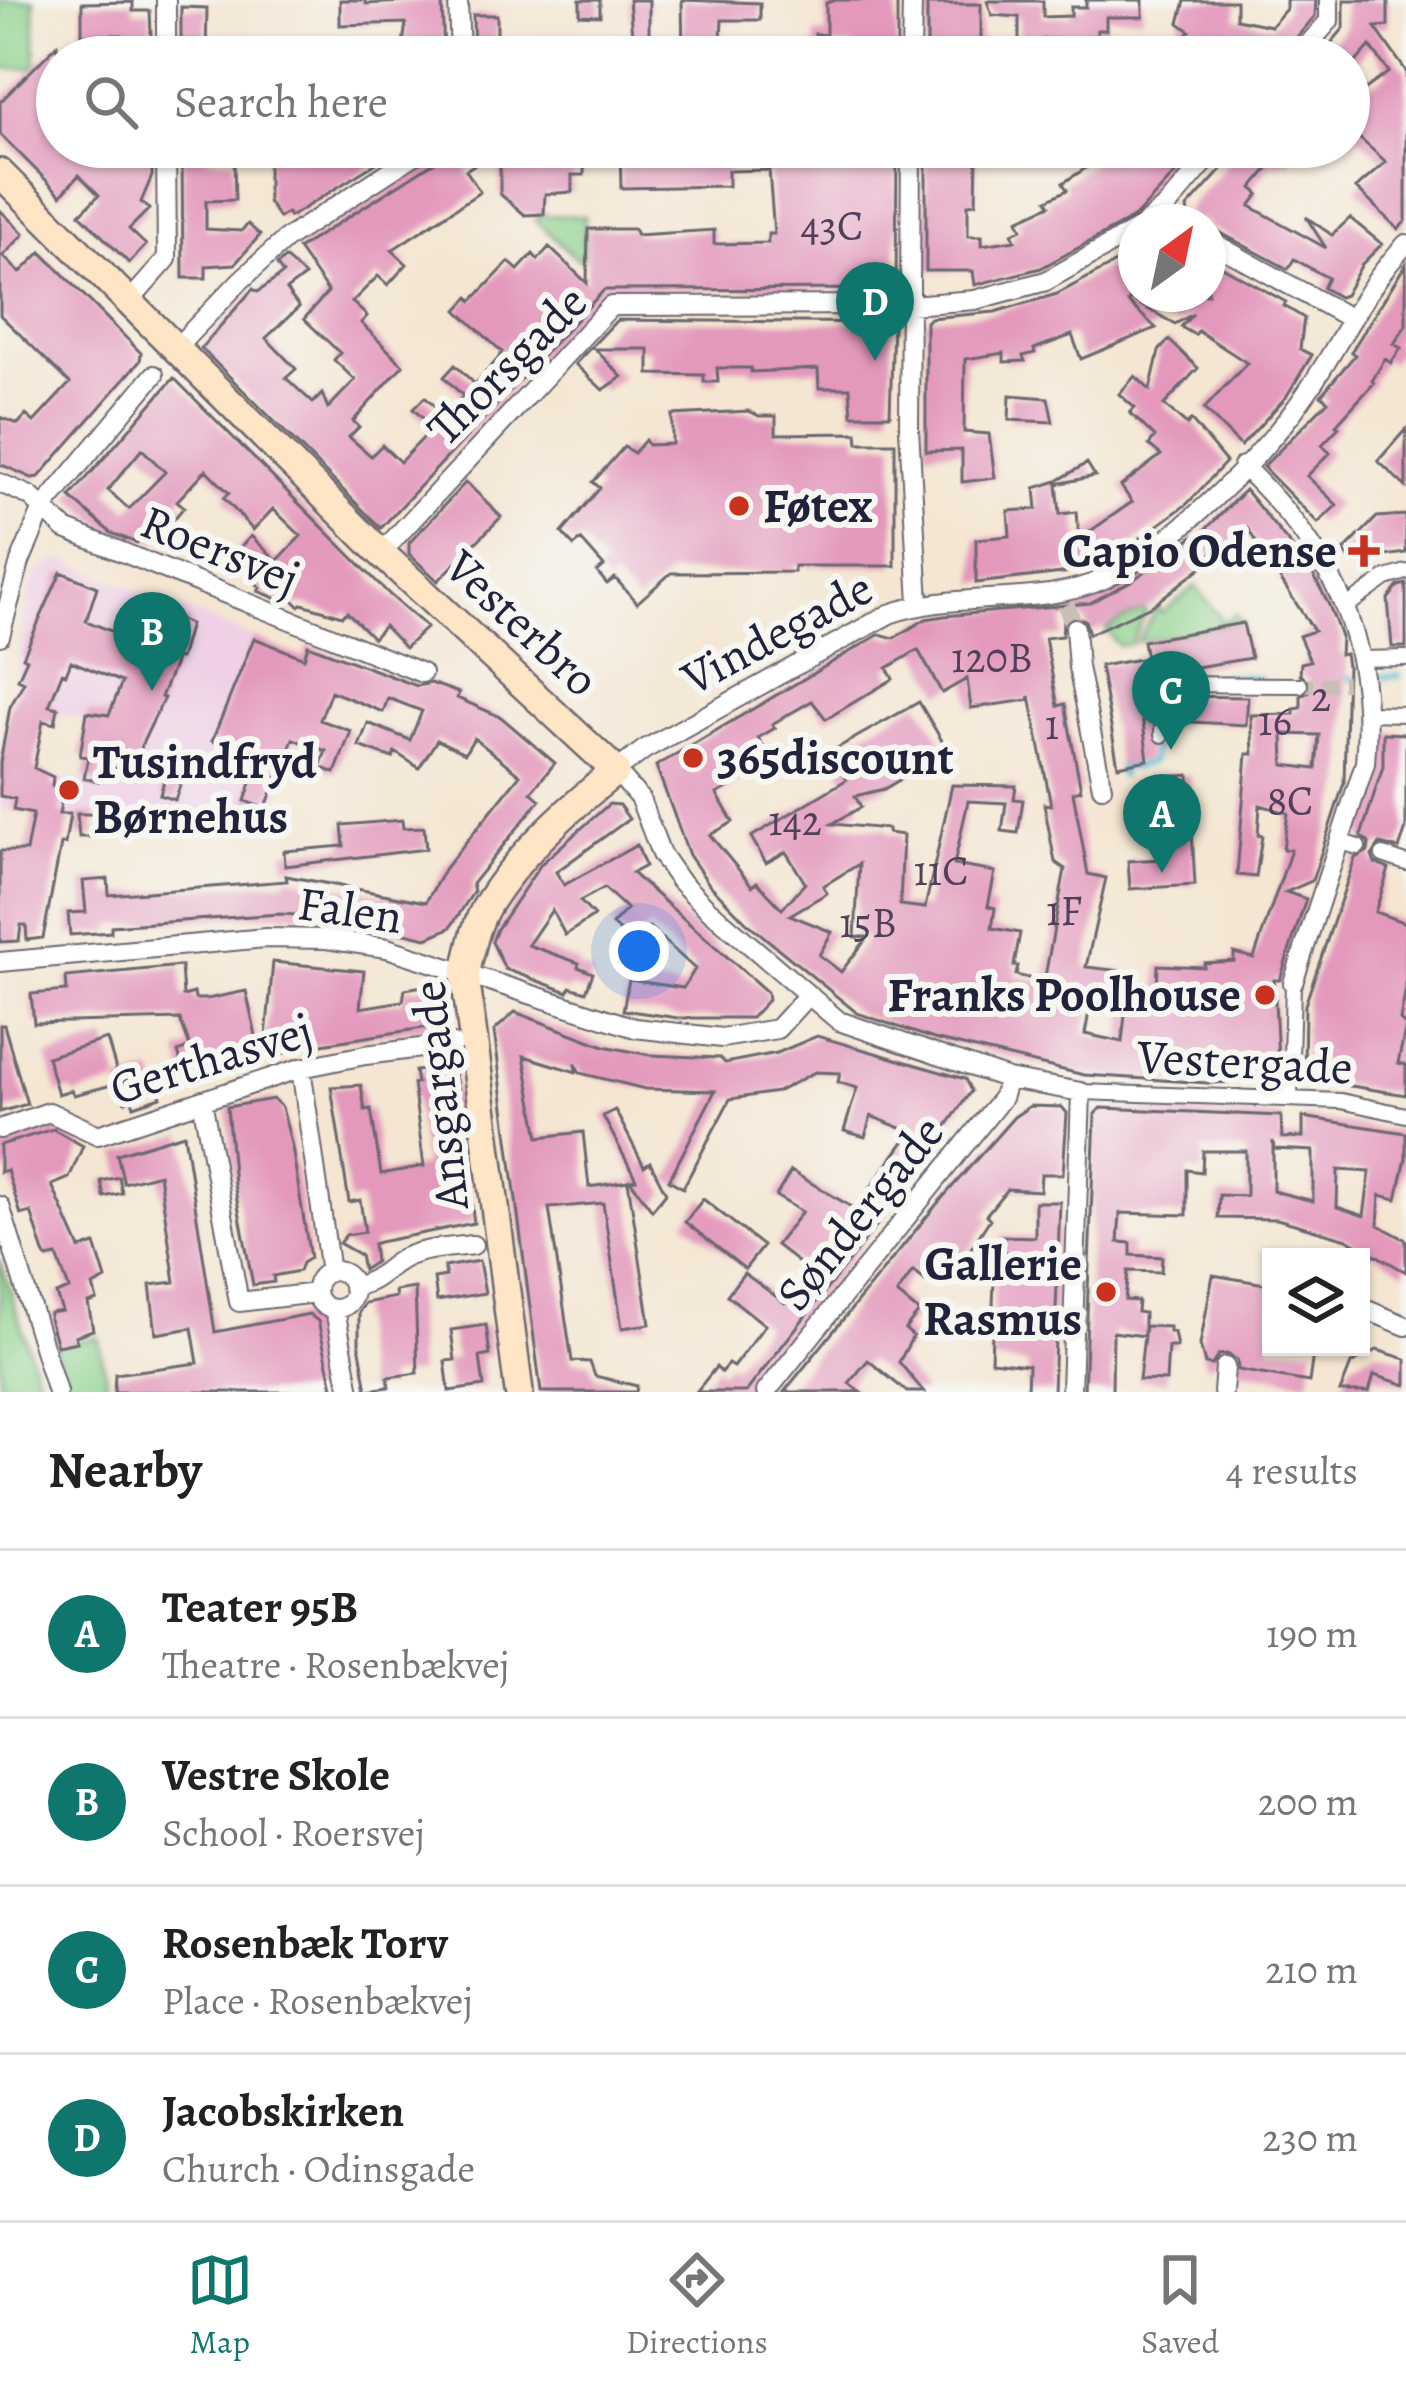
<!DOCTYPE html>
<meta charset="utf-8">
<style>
:root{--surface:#fff;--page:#f6f6f6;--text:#222;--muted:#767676;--line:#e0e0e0;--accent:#0f766e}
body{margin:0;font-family:Alegreya,serif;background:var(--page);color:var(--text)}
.controls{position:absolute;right:36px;bottom:36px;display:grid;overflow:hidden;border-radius:0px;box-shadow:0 3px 9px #0004}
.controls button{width:108px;height:108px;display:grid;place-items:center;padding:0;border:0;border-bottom:3px solid var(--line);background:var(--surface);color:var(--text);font:60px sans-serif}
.compass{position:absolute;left:1118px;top:204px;width:108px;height:108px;border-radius:50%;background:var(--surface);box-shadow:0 3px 9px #0004;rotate:33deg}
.you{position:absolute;left:639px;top:951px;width:42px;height:42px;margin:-30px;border:9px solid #fff;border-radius:50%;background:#1a73e8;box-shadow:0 0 0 18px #1a73e833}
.badge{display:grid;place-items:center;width:78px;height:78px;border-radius:50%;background:var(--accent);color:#fff;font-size:39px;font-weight:700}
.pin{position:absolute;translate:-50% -99px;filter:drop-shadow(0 3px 6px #0008)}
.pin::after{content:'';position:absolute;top:63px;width:42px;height:36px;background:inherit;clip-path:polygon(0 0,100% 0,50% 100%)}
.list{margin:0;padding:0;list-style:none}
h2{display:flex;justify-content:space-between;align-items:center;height:156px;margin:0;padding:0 48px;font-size:51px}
h2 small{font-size:39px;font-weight:400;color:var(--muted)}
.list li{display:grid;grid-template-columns:78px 1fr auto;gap:36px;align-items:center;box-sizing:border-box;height:168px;padding:0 48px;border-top:3px solid var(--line)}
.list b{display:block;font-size:45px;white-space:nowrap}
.list p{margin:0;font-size:39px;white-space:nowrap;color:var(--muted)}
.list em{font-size:39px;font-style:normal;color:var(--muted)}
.icon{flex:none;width:66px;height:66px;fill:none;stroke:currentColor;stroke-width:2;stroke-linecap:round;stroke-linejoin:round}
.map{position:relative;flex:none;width:1406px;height:1392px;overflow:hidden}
.search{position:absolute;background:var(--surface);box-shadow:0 3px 9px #0004;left:36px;right:36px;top:36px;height:132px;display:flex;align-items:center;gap:30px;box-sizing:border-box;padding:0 42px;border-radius:66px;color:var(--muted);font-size:45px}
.sheet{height:828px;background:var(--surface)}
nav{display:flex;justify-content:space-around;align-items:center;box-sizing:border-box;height:168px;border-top:3px solid var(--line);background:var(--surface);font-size:33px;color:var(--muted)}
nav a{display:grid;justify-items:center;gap:6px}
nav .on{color:var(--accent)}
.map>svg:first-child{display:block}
</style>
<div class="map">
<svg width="1406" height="1392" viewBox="0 0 1406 1392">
<rect width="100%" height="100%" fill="#f6f6f2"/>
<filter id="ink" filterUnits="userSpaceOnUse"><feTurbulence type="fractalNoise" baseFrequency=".00833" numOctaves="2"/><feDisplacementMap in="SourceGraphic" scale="24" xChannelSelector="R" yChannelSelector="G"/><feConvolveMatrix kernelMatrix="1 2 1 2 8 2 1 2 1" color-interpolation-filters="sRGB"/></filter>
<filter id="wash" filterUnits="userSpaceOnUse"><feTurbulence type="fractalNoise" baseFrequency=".004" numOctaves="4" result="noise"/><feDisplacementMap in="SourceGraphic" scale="48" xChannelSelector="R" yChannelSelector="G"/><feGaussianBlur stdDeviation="2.7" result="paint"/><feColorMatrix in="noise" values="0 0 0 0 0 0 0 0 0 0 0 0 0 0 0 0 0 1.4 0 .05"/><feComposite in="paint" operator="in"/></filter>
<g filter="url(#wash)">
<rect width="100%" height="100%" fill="#f4e6d2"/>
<path fill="#efd0e6" d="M54,561H66L304,658V729L271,817L33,814L0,808V768L84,782L94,721L10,706L28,597L38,573Z"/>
<path fill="#8cd28c" stroke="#577a64" stroke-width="3" d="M0,0H34L36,68L0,69Z
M540,215L585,216L583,259H577L535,220Z
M1195,586L1224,622L1235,614L1243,623L1137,642L1157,608L1162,613Z
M1144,609L1146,612L1131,644L1118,646L1106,629Z
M0,1259L42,1392H0Z
M98,1337L109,1392H71L54,1346Z"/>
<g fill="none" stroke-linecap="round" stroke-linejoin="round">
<path stroke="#5ac0d7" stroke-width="6" d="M1383,677L1399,676
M1347,678H1354
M1133,768L1152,762L1153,677L1247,676L1261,680
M1121,776L1120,768L1132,766"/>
</g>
<g id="blocks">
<path fill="#e398bc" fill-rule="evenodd" d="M340,0H365L366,4L442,0L444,57H401L406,23L340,25Z
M580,0H600V16L580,15Z
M629,0H649V35H632Z
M682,0L760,3V20H722L720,57H683Z
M836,0H897V57H857V46H829L828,54L814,53L815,34L826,35V3Z
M1086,0H1143V17H1106V30H1097V57H1077V39H1044L1019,50V17L992,15L987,1H1043V17L1071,16V7H1086Z
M1286,0H1316L1315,16L1280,57H1168L1190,31L1179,23L1185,1H1236V19L1271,26L1286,9Z
M1344,0H1388V26L1375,27L1406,71V221L1398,229L1356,188L1386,162L1357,136L1349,144V101L1389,72L1370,46L1349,70V57H1319L1344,28Z
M133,2V11H150L152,57H128L127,49H122V35H82V3Z
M927,4H981V41L974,57H927Z
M181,7L207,8L206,57H181Z
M473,15H497V57H474Z
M57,45V66L44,80L52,88L44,98L57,109V147H93L102,157H129V147H152V176L141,202L149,209L129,229L146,245L129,263L80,214L99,195L79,175L61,195L0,134V102Z
M182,147H206V159H234L235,200L206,201V229L241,231L248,224L260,235L235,264L206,266V278H183Z
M268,147H305L311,157L327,147L336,161L358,147H402L290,217L287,213L279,218L268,202Z
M458,147H585L584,175H572V192L545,194L544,214L525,215L500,194V148L466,170L480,192L392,250L407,264L388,285L378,276L352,302L367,316L361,323L403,365L353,421L359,427L349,437L371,456L382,445L400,462L433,428L413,409L425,397L444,416L463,396L444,377L455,365L475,384L497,360L502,352L457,310L469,297L472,301L509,262L518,270L533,254L538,260L549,247L587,283L588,229H634L637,235L714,230V244L768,243V234H774L769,170L728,171V186L621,188L620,147H897L896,289L604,290L381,528L201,348L253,289L258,292L283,274L277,265L285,258L305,276L286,290L299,307L266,338L296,369L286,378L313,403L322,394L328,408L355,380L334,360L340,353L304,319L328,292L298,249Z
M926,147H974L977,153L976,203L968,204V236H982V245L1015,240L1012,233L1022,229L1018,220L1050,205L1047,200L1067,190L1063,183L1092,164L1089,162L1106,147H1200L1135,217L1041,268L975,285L973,271H926Z
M1242,147H1302L1287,164L1283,161L1278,166L1274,162L1252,188L1259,194L1250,206L1326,248L1306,217L1332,235L1350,218L1382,244L1362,264L1345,295L1339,297L1323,288L1328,278L1294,259L1288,269L1208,226V222L1188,215L1187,208Z
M0,210L24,234L3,256L20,273L41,252L141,353L140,361L58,455L39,477L32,478L0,464V417L18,424L26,415L34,422L70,383L0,315Z
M1136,252V294H1208V259L1286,302L1284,306L1304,318L1300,349L1312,355L1286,397L1241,446L1204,409L1247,363L1198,331L1195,335L1181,327L1193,314L1175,324L1130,299L1128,302L1156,328L1081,359L1072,335L1034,349L1035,353L1023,356L1025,361L1004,362V353L965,359L964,432L989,434L995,478L962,482V450L926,451V322L930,318L995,312L1057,294Z
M1406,264V325L1394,344L1401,348L1391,363L1385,359L1372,381L1374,383L1336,425L1339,427L1322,445L1330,453L1307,476L1337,505L1318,523L1263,467L1328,401L1321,395L1355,355L1351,352Z
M617,320L893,323L890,415H852L850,388H819L818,369L751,372V368H717L718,382H704V375L649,374V349H595L622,377L603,390L575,364Z
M1169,340L1198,368L1164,405L1187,425L1191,420L1226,462L1187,504L1119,554L1088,570L976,583V539L1010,536L1008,511L1037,509L1035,488L1057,481L1087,463L1095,476L1057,484L1060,514L1077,512L1079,539L1132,502L1121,486L1161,455L1149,445L1155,437L1130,413L1135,408L1119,394L1135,376L1150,390L1159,351Z
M174,378L391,596L427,627L405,648L384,626L373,638L347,612L342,616L302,604L299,606L290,597L285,602L258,591L261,588L230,558L251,536L277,561L301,536L273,509L253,530L224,498L229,493L206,470L177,501L184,507L155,542L146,533L137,543L111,533L70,497ZM142,449L165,472L129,509L108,490Z
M1010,395L1048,398L1053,422L1009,420Z
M749,411L759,416H776V434L857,433L858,443H895V566H794V572L671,573L637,603L615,578L607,584L597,572L604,566L581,540L574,546L562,533L600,488L593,482L624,447L634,453L645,440L648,445L672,444V415Z
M1406,429V487L1378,461Z
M466,482L501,517L438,581L409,554V543Z
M1245,490L1311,570L1329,605L1341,637L1340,655L1345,654L1347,666L1344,783L1312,881L1286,892L1306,899L1280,980H1274L1279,1081L1208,1083L1084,1075L934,1039L857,1013L746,922L709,884L689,855L656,766L880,634L894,638L926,619L944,616L1090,603L1133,580L1195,535L1197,538ZM1247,528L1314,631L1299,636L1310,661L1301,663L1300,674L1311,684L1309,692L1301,696V708L1294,709V714L1251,715L1253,754H1247L1237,875L1256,877L1262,836L1258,835L1260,805L1288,813L1283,849L1291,850L1254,958L1234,953V961L1204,963V967L1158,965L1157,990L1121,984L1122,971L1086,967L1106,878L1088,874L1073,792L1081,790L1065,704L1058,706L1045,638L1062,636L1063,621L1073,615L1085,620L1089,634L1153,605L1203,566L1200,562L1225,544L1230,548ZM918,650L942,693L967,679L971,708L1029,700L1030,696L1051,805L1044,804L1055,862L1065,869L1044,982L1016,975L1018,966H1014L1020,933L992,928L995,908L988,906L995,872L954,865L968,801L1006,803L1002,831L1018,833L1023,800L1014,799L1016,786L952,785L925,908L900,905L903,835L888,833V829L832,824L861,807L855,796L884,789L948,751L919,702L830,752L846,780L751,837L766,863L786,852L805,883L782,909L757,882L752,886L710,835L733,822L717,794L772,762L758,738L775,728L772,724L812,701L826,719L893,679L887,668ZM1283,734L1319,735L1316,769L1284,765ZM859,864L855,937H868L841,972L819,955L832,932L790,915L827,893L823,886ZM1091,1001L1126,1006L1122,1042L1085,1034Z
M1406,515V553L1351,561L1344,551L1377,517Z
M61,572L97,587L86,621L138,642L154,609L190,624L180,659L177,658L161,697L164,698L141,746L138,777L102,763L98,781L84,778L88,757L80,756L87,712L109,715L122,682L71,661L66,674L62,673L49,706L58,708L55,724L43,721L34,768L53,777L52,786L64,788L59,814H70L65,844H61L43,938L27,940L26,925H21L19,941L0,942V851H26L33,814L13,810L15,799L0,796V763L10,707L24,682L18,679L27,659L23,657Z
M1406,584V647H1392L1388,599L1398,586Z
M1243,623L1251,658L1129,678L1130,685L1138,686L1148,760L1118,766L1100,666L1146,658L1143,641Z
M254,638L304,658L308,645L417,686L431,683L459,693L457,698L501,717L555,763L531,792L540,800L472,884L474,891L450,928L427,938L335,917L279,914L111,926V932L70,935L68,913L86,912L83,881L108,879L109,895L287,881L286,876L426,902L445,868L520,775L474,738L465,753L437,740L419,768L395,752L393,758L359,746L368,723L410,740L422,711L388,698L383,712L331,691L320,720L351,731L335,773L320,767L326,751L293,739L265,809L245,801L259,759L212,741Z
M1174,696L1248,697L1246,725L1174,721Z
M1383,733L1406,734V828L1399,849L1380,844L1372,856L1375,863L1389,869L1375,912L1406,923V988L1400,1020L1406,1026L1398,1063L1406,1065V1095L1308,1079L1304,1073L1305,1005L1355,858L1368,851L1369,843L1361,836L1383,766Z
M1189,775L1195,885L1130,889L1128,861L1162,859L1158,795L1162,777Z
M165,777L181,783L175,800L160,795Z
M609,804L619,805L629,819L556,872L564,885L637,845L645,866L632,873L767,992L768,1000L751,1018H678L623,1010L629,980L683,988L695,969L649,927L634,944L612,925L627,909L604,888L580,901L594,916L565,935L552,910L528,945L579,963L578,967L593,973L586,992L570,987L568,992L505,969L492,942L497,929L541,864Z
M77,814H95L94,837H79Z
M402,820L403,828L424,827L426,849L285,866L284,851L344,846L342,825Z
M273,962L364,971L360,1008L403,1001L405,989L429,985L439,1013L434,1014L436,1026L322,1044L264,1058Z
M181,966L183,996L194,993L195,999H207L246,991L261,1058L187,1081L178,1052L190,1047L180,1019L34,1023L31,994L67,991L66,977Z
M515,1012L604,1046L649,1055L720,1058L725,1063L777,1053L817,1036L965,1079L971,1091L887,1212L746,1392H696L716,1367L721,1372L728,1364L733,1367L765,1325L727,1295L744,1273L785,1303L809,1271L776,1245L802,1212L776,1196L791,1171L855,1209L911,1132L871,1116L865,1137L844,1131L857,1088L838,1082L840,1073L815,1072L777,1092L730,1099L683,1188L669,1180L715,1091L645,1089L580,1073L575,1063L576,1072L524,1056L539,1137L583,1132L589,1187L628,1181L650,1324L622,1328L603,1203L549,1208L572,1361L590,1362L595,1376L637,1386L636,1392H541L494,1031Z
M0,1025H4L27,1104L0,1112Z
M107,1039L120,1083L153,1072L161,1097L134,1106L132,1100L125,1102L119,1083L74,1095L71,1090L58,1094L47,1057Z
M454,1067L474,1223L379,1242L373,1244L375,1262L363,1270L360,1255L339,1243L346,1235L365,1232L360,1200L349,1202L331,1087L361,1085L365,1110L371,1109L381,1174L424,1166L413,1084L417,1083L415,1071Z
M273,1099L282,1107L292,1147L310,1258L302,1263L299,1271L273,1276L274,1282L253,1285L234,1184L227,1107Z
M1030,1106L1062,1107L1067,1113L1063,1174H1041L1040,1191L1007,1189L986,1215L990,1219L955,1273L941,1262L927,1282L913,1271L897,1294L919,1312L905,1329L913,1336L899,1362L924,1392H907L868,1360L849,1383L860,1392H784L937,1204L1014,1117Z
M1101,1108L1281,1116L1282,1138L1303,1137V1117L1406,1133V1158L1397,1199L1380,1195L1378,1225L1406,1240V1272L1347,1239L1277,1219L1218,1218L1219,1195L1246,1196V1151H1203L1202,1172L1187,1170V1215L1120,1213L1118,1242L1131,1243V1255L1162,1257L1161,1272L1128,1271L1125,1300L1138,1301L1137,1312L1144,1313V1335L1145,1326L1169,1327V1332H1174L1177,1347H1168L1166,1381L1139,1380L1144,1336L1113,1332L1112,1392H1084L1095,1114ZM1273,1141L1274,1149L1313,1151V1201L1273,1191ZM1338,1170L1370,1172L1364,1216L1337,1207Z
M615,1110L644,1166L650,1162L666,1193L652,1210L630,1180L636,1179L603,1116Z
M53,1129L83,1146L69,1178L52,1185L80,1249L95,1244L106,1279L93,1286L97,1300L88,1303L93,1330L75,1336L77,1342L57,1346L49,1318L50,1313L62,1311L56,1294L69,1289L57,1256L47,1258L44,1253L31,1212L21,1215L7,1170L0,1172V1145Z
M184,1134L215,1332L309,1314L318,1321L333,1387L310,1392H114L115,1374L198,1363L192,1328L156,1334L150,1285L175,1282L159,1174L124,1183L117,1154Z
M119,1177L122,1193L104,1197L101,1181Z
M703,1199L763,1246L745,1269L685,1222Z
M1035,1202H1060L1053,1392H1027L1028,1365L991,1361L994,1279L1001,1280L1006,1252H1001L1002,1236L1035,1237Z
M479,1261L485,1293L437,1301L434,1278L446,1276L444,1267Z
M1213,1275L1271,1285V1347H1314L1309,1382L1238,1370L1237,1360L1227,1354L1218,1355L1212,1365L1205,1364L1200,1345Z
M415,1288L418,1373L388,1377L389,1387L367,1390L359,1344V1312L365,1303L396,1297L395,1291Z
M486,1325L490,1355L480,1357L484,1386L449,1391L445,1361L455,1360L451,1330Z
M1377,1350L1406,1359V1385L1374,1375L1369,1392H1340L1351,1364Z"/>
</g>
</g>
<g filter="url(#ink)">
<use href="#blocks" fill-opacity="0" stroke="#6c6770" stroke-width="3"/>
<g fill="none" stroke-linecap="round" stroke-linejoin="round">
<path stroke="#cabfb4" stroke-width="14" stroke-dasharray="14 7" stroke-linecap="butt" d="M1300,685L1347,683"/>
<path stroke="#cabfb4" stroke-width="18" stroke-dasharray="18 9" stroke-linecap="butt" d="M1066,605L1075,628"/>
<defs>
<path id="pedestrian" d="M1347,606L1386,578L1406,572
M1360,659L1406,658
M1365,713L1406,714
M1162,735L1163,689L1172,684L1300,685
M1341,842L1358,847
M1383,855L1406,863
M1081,1092L1341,1101L1406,1115
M1290,1098L1293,983"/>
<path id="minor" d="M166,0V57
M458,0L460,57
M911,57L912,0
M1297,57L1329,21V0
M911,147L909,428L919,603
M1147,222L1168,205L1218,147
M1208,240L1351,319
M129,302L167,259L166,147
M175,349L240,281L286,239L427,147
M1243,466C1332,552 1376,638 1365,763L1293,983
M0,483L30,496L65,529L422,673
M381,553L611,306L910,305L975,300L1046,281L1136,230
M1075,628L1078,667L1102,787
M0,636L20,562L43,508L154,375
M0,962L266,938L326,939L387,948L635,1028L722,1038L777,1029L807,996
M301,1068L330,1272
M202,1100L239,1302L316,1293
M0,1129L49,1112L98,1135L301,1068L365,1055L453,1044
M0,1206L57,1392
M316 1290a19 19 0 1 1 38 0a19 19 0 1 1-38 0Z
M353,1287C382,1280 382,1270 404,1258C425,1248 450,1248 473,1245
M335,1309L350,1392
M1367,1310L1406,1326
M766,1392L990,1113L1002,1098L1008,1079
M1071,1392L1081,1092L1008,1079L839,1021L708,909L679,880L661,854L640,799L616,771L645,749L889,614C957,590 1040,608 1104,579C1171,548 1263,456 1305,395C1340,345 1363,289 1406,244
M1223,1392L1225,1367"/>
<path id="secondary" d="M0,173L381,553L616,771C570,807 520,853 489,902C475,924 471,950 465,975L519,1392"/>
</defs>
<use href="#pedestrian" stroke="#6c6770" stroke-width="18"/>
<use href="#minor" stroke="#6c6770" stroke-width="22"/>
<use href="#secondary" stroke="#6c6770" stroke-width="32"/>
<use href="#pedestrian" stroke="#fff" stroke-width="14"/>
<use href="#minor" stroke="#fff" stroke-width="18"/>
<use href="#secondary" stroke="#fde5c5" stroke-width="27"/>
</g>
</g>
<g fill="#c8321e" stroke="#f6f6f2" stroke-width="4.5">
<circle cx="739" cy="506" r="12"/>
<path d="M1358 533h12v12h12v12h-12v12h-12v-12h-12v-12h12z"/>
<circle cx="693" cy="758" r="12"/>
<circle cx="69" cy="790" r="12"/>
<circle cx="1265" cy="995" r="12"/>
<circle cx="1106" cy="1292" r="12"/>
</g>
<g text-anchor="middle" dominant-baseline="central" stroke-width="12" stroke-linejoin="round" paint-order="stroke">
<g font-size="42" fill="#52405b">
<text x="832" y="225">43C</text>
<text x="992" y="657">120B</text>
<text x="1321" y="696">2</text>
<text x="1275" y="720">16</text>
<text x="1052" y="724">1</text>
<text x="1290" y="800">8C</text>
<text x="795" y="820">142</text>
<text x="941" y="870">11C</text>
<text x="1064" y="910">1F</text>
<text x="868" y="922">15B</text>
</g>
<g font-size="48" fill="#22223b" stroke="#f6f6f2">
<text transform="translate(507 365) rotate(-45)">Thorsgade</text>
<text transform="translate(220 550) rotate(22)">Roersvej</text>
<text transform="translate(522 623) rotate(43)">Vesterbro</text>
<text transform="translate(777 633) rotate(-28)">Vindegade</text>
<text transform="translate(350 910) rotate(8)">Falen</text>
<text transform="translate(211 1059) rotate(-17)">Gerthasvej</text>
<text transform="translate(1245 1062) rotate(3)">Vestergade</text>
<text transform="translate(440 1095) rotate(-96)">Ansgargade</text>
<text transform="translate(860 1213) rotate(-51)">Søndergade</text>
</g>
<g font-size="48" font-weight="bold" fill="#22223b" stroke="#f6f6f2" text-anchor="start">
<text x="763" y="506">Føtex</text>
<text x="1337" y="551" text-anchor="end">Capio Odense</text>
<text x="717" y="758">365discount</text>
<text x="93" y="762">Tusindfryd<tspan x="93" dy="55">Børnehus</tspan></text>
<text x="1241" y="995" text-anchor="end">Franks Poolhouse</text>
<text x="1082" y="1264" text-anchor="end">Gallerie<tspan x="1082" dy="55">Rasmus</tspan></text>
</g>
</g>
</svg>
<div class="controls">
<button><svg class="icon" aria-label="layers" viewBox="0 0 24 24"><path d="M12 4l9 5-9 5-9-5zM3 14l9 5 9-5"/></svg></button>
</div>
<svg class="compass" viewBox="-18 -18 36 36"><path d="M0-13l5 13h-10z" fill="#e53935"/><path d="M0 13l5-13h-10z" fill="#767676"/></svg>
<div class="you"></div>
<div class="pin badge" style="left:1162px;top:873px">A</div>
<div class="pin badge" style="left:152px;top:691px">B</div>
<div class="pin badge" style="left:1171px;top:750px">C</div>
<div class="pin badge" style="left:875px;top:361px">D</div>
<div class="search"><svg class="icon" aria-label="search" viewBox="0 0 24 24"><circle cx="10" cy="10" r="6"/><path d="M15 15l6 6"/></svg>Search here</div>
</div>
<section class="sheet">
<h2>Nearby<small>4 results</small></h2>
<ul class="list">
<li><span class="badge">A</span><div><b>Teater 95B</b><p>Theatre · Rosenbækvej</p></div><em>190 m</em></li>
<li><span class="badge">B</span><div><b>Vestre Skole</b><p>School · Roersvej</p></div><em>200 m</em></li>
<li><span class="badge">C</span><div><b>Rosenbæk Torv</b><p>Place · Rosenbækvej</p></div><em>210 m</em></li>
<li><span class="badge">D</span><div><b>Jacobskirken</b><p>Church · Odinsgade</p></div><em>230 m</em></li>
</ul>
</section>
<nav>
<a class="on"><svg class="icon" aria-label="map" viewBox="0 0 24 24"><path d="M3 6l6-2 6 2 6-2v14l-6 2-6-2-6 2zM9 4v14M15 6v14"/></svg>Map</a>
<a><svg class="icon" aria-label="directions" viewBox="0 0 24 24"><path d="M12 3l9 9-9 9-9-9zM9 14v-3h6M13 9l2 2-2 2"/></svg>Directions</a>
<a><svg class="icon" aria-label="saved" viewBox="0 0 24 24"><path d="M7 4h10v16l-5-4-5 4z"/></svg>Saved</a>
</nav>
